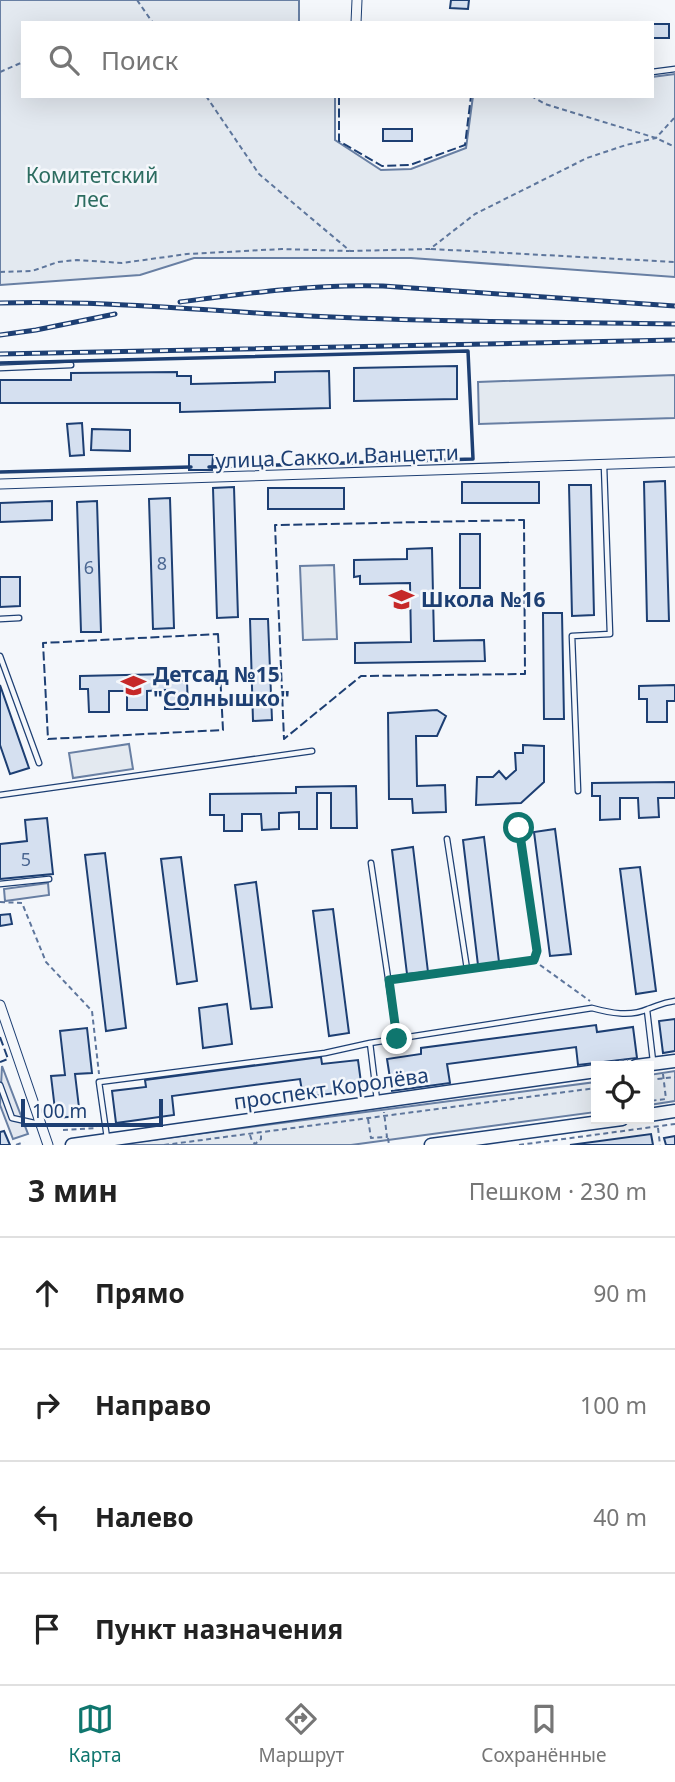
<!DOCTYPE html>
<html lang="ru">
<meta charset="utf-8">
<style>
:root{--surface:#fff;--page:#f6f6f6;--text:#222;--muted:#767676;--line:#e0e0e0;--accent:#0f766e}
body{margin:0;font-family:"Noto Sans",sans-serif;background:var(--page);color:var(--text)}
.controls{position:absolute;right:21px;bottom:21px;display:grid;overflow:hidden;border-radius:0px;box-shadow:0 7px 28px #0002}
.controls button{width:63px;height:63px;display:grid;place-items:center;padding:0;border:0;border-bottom:2px solid var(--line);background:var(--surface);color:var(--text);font:35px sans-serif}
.scale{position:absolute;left:21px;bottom:18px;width:142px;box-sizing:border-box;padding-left:7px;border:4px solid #1d3f73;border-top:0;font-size:19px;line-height:24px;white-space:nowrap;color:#1d3f73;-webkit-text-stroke:5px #f4f7fb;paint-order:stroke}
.stop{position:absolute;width:21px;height:21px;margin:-16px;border:5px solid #0f766e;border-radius:50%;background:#fff}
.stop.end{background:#0f766e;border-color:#fff;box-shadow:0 2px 7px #0008}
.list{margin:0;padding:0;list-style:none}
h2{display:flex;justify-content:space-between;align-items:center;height:91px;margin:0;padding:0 28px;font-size:30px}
h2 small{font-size:23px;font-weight:400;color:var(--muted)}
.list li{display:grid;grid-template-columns:46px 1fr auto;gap:21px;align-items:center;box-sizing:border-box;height:112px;padding:0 28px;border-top:2px solid var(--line)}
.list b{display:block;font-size:26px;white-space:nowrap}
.list em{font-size:23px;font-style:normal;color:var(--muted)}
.icon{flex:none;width:38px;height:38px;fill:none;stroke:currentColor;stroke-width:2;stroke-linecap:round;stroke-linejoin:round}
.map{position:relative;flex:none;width:675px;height:1145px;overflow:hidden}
.search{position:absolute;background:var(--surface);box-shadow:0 7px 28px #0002;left:21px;right:21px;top:21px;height:77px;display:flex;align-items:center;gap:18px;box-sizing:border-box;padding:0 24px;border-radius:0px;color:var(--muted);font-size:26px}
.sheet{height:539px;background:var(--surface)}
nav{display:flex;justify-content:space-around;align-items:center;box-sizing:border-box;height:98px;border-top:2px solid var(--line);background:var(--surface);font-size:19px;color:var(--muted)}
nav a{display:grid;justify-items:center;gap:4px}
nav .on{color:var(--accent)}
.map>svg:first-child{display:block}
</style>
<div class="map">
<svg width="675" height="1145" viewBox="0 0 675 1145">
<rect width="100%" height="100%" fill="#f4f7fb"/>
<path fill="#e3e9f0" stroke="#687fa3" stroke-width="2" d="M0,0H299V23H23V96H335V140L381,170L411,169L466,148L473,96H652V77L675,74V277L411,258H194L140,275L0,285Z
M675,375V418L479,424L478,382Z
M334,565L337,639L303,640L300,566Z
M129,744L133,769L73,778L69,753Z
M675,1071V1101L649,1105V1075Z
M596,1082V1112L351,1145H113Z"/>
<path fill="#e3e8f0" stroke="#687fa3" stroke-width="2" d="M48,883L49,895L5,901L4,889Z
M2,1066L28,1134L13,1139L0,1105Z"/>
<path fill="#d5e0f0" stroke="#1d3f73" stroke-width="2" d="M451,0H469L468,9L450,8Z
M652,24H669V38H652Z
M383,129H412V141H383Z
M457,366V399L354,401V368Z
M329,371L330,408L180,412V403H0V380H71V373L177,372V376H191V384L275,382V372Z
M82,423L84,455L70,456L67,424Z
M92,429L130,430V451L91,450Z
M189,455H213L212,470H189Z
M665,481L669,621H647L644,482Z
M462,482H539V503H462Z
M569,485H591L594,615L572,616Z
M234,487L238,617L217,618L213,488Z
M268,488H344V509H268Z
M170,498L174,628L153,629L149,499Z
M52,501V520L0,522V503Z
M97,501L101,632H81L77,502Z
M460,534H480V588H460Z
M432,548L434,641L484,640L485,661L355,663V643L411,642L410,583L360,584V576L354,577V560L407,559V549Z
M0,577H20V606L0,607Z
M543,613H562L564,719H544Z
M250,619H268L272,720L253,721Z
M169,674V681H187L188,709H165V690L147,691V710H127V691H109V712H89L88,689H80V676Z
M0,685L29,768L10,774L0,745Z
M675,685V701H667V722H647V699H639V686Z
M437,710L446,716L437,736H416L417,786L445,785L446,812L413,813L412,799H389L388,713Z
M523,745L544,746V782L521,803L476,805L477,777H493L499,771L506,779L516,770L515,753H523Z
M675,782V798H658L659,817L639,818L638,798H620V819L600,820V796H592V783Z
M356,786L357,828H331V793H317V829H299V812L279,813V829L262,830L261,814H242V831H224V815H210V794L296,793V787Z
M47,818L53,874L0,879V844L27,841L25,820Z
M555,829L571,954L550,956L534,832Z
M484,837L499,962L478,965L463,840Z
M413,847L428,972L407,974L392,850Z
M105,853L126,1028L106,1031L85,855Z
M181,857L197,981L177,984L161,859Z
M640,867L656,991L636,994L620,869Z
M256,882L272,1007L251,1009L235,885Z
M333,909L349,1033L329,1036L313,911Z
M10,914L12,924L0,926V915Z
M227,1004L232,1044L203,1048L199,1008Z
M675,1019V1051L663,1053L659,1021Z
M596,1025L597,1032L633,1027L637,1058L578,1065L576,1047L447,1064L450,1083L392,1091L387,1059L421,1054V1048Z
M87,1028L92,1073L75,1074L80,1116L56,1118L51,1076L65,1075L60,1031Z
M321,1057L322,1064L358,1060L362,1090L303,1097L300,1079L172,1096L174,1115L116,1123L112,1091L146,1087L145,1080Z
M4,1131L10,1145H0V1132Z
M651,1134L653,1145H570Z
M675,1136V1145H666L664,1138Z"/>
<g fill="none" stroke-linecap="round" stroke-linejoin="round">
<defs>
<path id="service" d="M652,72L675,69
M0,368L71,365
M0,619L19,618
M0,656L39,763
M578,791L572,636L610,634L604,466
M0,795L312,751
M447,839L467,969
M371,863L397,1039
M0,884L49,879
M389,980L534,960L537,951L519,828
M647,1010L653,1061
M0,1085L12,1118L39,1124
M377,1100L370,1043L592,1008C610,1013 630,1017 648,1009C660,1005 661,1003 675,1001
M107,1138L99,1082L325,1053L370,1043"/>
<path id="minor" d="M356,23L357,0
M0,484L675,462
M0,1005L48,1145"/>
<path id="secondary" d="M636,1066L675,1061
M649,1115L675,1111
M72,1145L596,1071
M431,1145L622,1119"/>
</defs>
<use href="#service" stroke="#1d3f73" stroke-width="7"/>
<use href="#minor" stroke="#1d3f73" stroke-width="11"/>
<use href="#secondary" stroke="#1d3f73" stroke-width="15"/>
<path stroke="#5e769c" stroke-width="2" stroke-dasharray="5 3.5" stroke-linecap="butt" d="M137,0L153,23
M0,72L23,62
M206,96L259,174L350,251L430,249L475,214L587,158L626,145L656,138L675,117
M531,96L545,104L656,138L675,147
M431,249L675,262
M0,272L32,271L58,262L77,260L122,263L187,254L282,249L349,251
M0,902L22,903L46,962L92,1011L99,1074
M540,965L590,1001
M602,1063L628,1060
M663,1074L666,1099
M649,1080L675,1077
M649,1095V1101L666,1099
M368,1119L371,1138L387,1137L384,1112
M658,1128L660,1145
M63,1130L97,1128
M250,1135L252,1141L255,1144L261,1139V1135
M388,1138L389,1145
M16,1145L24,1142
M164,1145L596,1088
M519,1145L675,1124"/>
<use href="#service" stroke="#f4f7fb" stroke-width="4.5"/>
<use href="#minor" stroke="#f4f7fb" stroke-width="9"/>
<use href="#secondary" stroke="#f4f7fb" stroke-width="12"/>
<defs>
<path id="rail" d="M180,302C248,293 314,284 383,286L675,306
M0,303C97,300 195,310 292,315C420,322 547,322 675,324
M0,335L36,330L115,314
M0,354L675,340"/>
</defs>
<use href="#rail" stroke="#1d3f73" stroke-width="5"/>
<use href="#rail" stroke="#f4f7fb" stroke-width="2.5" stroke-dasharray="8" stroke-linecap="butt"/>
<path stroke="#1d3f73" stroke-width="2" stroke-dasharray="9 3.5" stroke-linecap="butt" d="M339,96V141L382,166L410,165L465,145L471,96
M524,520L525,674L361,676L284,739L275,525Z
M218,634L223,730L48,739L43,643Z
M0,1037L8,1059L0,1062"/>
<path stroke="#1d3f73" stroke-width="3.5" d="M0,363L468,351L473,459L209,467
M0,472L191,467"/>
</g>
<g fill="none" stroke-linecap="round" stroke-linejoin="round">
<path stroke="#0f766e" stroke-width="9" d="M397,1039L389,980L534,960L537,951L519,828"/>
</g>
<defs>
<symbol id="school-bare" viewBox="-9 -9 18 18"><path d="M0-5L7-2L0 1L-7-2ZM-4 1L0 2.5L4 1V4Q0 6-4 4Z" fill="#c62828" stroke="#f4f7fb" stroke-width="2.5" paint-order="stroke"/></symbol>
</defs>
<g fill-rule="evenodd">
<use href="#school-bare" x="384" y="582" width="35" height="35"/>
<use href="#school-bare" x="116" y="668" width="35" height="35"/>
</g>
<g text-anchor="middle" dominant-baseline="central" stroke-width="5" stroke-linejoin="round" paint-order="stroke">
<g font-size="18" fill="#4b6792">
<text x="162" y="563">8</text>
<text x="89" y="567">6</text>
<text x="26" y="859">5</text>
</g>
<g font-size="21" fill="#2c6c60" stroke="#f4f7fb">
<text x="92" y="175">Комитетский<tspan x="92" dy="24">лес</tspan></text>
</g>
<g font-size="21" fill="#1d3f73" stroke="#f4f7fb">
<text transform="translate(337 456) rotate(-2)">улица Сакко и Ванцетти</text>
<text transform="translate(331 1088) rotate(-8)">проспект Королёва</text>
</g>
<g font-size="21" font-weight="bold" fill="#1d3f73" stroke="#f4f7fb" text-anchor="start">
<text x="421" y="599">Школа №16</text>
<text x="153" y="674">Детсад №15<tspan x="153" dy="24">"Солнышко"</tspan></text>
</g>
</g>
</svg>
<div class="controls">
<button><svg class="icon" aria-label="locate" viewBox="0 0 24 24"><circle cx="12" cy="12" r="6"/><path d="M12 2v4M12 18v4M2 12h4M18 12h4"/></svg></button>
</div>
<div class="scale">100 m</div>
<div class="stop" style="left:519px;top:828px"></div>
<div class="stop end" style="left:397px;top:1039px"></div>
<div class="search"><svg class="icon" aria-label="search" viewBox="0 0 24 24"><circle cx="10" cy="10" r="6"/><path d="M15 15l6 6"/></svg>Поиск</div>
</div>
<section class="sheet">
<h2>3 мин<small>Пешком · 230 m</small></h2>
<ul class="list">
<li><svg class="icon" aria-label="ahead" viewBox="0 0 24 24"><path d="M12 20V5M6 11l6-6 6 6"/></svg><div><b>Прямо</b></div><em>90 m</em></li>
<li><svg class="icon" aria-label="right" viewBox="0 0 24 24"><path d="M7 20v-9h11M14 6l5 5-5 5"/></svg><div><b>Направо</b></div><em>100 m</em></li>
<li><svg class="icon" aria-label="left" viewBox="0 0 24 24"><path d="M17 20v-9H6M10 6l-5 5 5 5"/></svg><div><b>Налево</b></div><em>40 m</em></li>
<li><svg class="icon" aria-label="arrive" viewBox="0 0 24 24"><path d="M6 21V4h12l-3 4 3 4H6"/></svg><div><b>Пункт назначения</b></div></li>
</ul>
</section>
<nav>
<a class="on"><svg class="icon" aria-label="map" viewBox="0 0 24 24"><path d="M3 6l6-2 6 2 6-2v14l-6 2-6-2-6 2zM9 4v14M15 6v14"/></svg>Карта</a>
<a><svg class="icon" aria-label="directions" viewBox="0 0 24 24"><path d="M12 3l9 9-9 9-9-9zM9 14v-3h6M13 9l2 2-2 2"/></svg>Маршрут</a>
<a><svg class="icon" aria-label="saved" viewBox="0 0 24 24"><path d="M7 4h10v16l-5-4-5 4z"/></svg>Сохранённые</a>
</nav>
